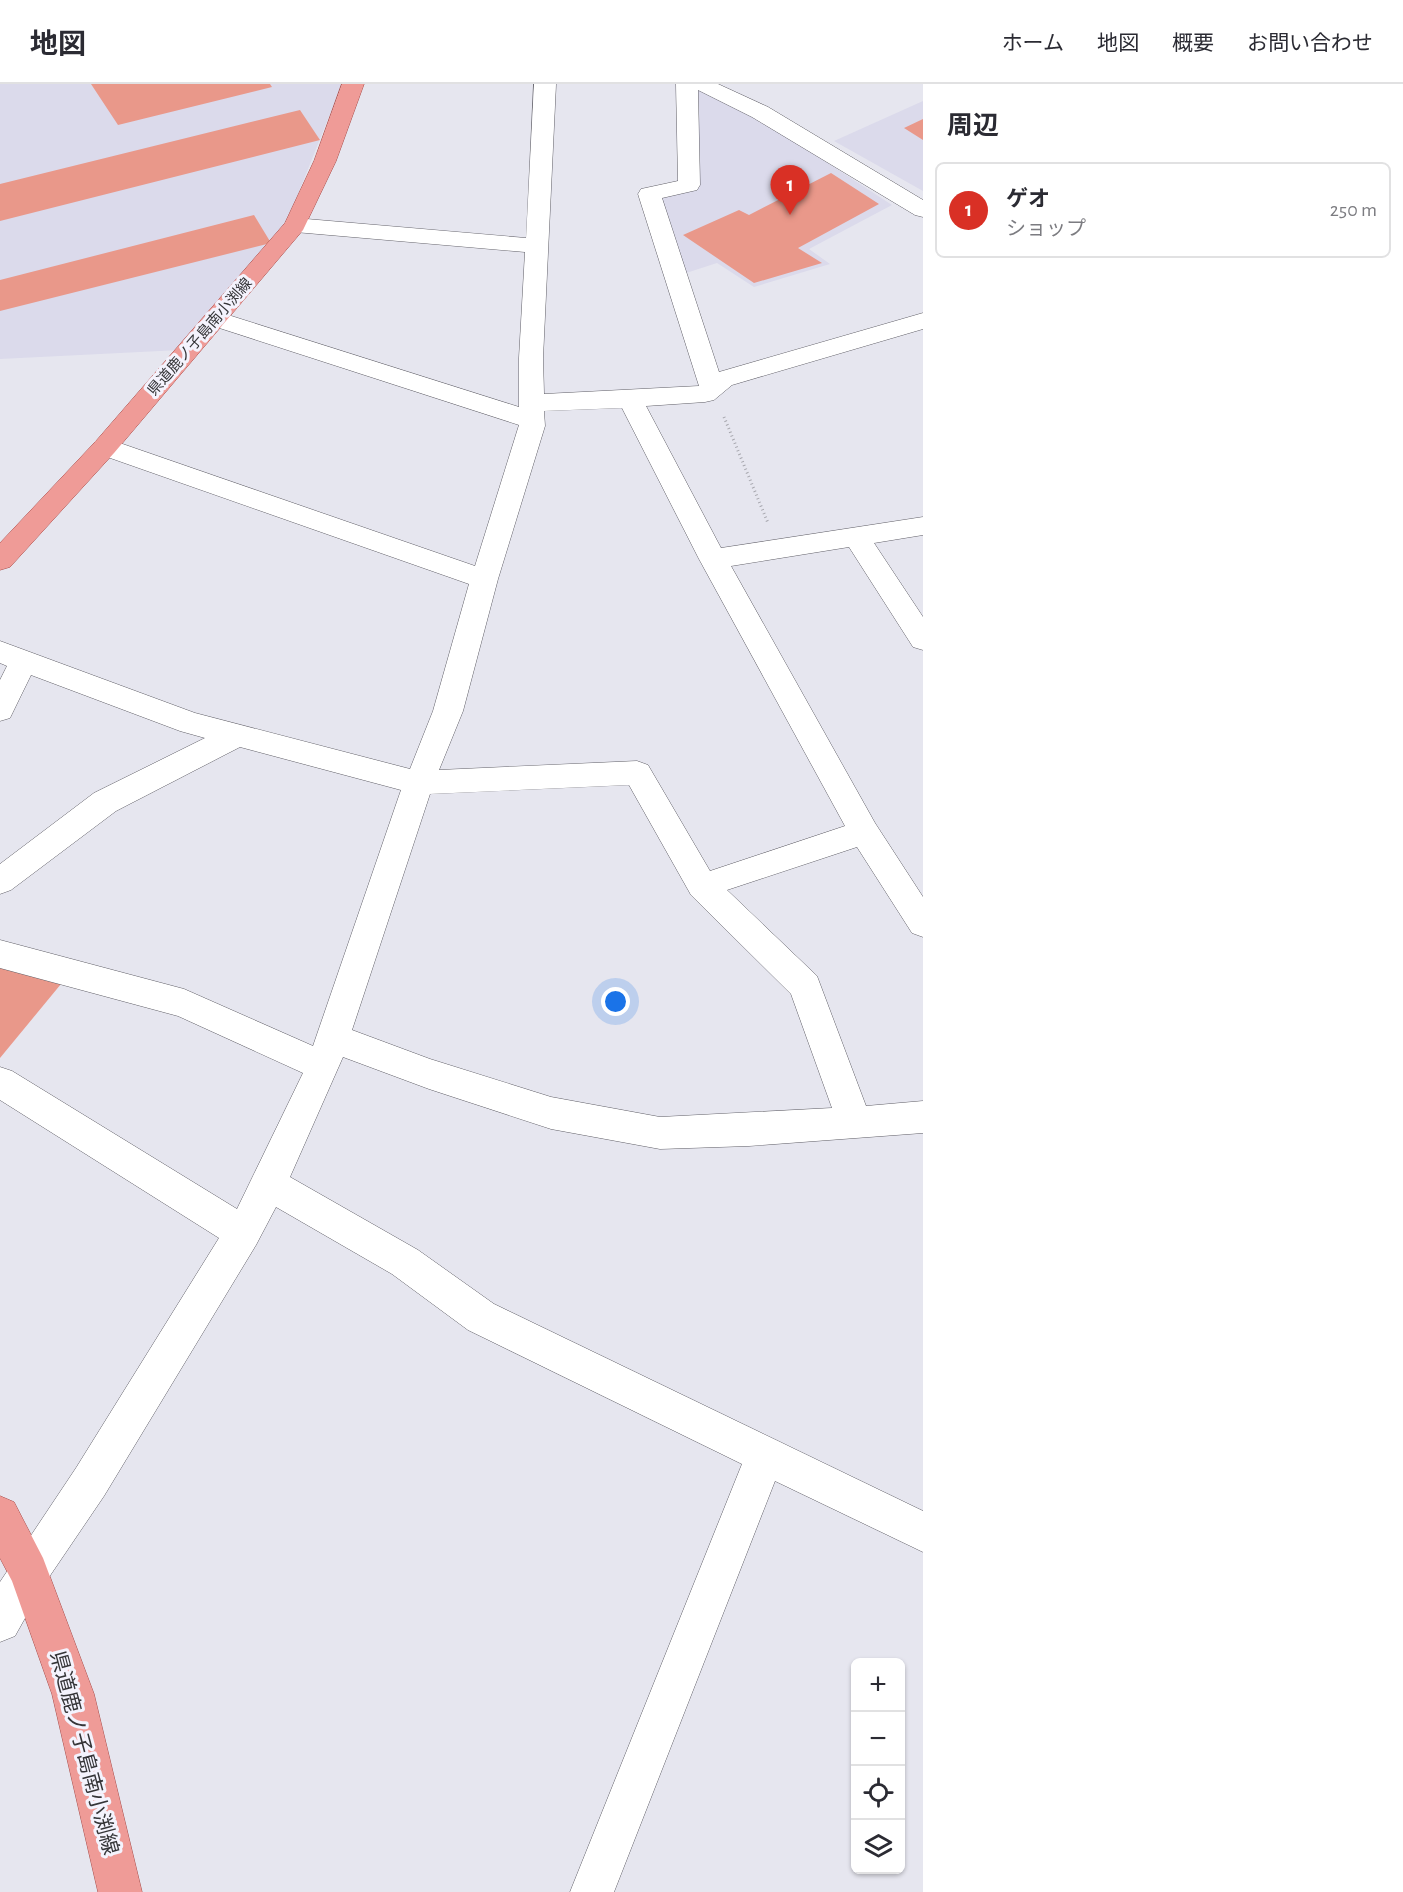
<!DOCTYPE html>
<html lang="ja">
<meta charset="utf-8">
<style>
:root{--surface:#fff;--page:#f7f7f7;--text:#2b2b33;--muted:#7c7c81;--line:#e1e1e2;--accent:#d93025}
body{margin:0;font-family:"Alegreya Sans","Noto Sans JP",sans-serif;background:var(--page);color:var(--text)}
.controls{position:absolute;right:18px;bottom:18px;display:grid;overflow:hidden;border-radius:9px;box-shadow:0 2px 4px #0004}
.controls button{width:54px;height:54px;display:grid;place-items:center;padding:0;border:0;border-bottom:2px solid var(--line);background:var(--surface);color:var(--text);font:30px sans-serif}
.you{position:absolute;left:616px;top:918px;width:21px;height:21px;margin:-15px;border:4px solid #fff;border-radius:50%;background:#1a73e8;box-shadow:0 0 0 9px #1a73e833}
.badge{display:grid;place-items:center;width:39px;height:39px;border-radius:50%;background:var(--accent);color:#fff;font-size:20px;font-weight:700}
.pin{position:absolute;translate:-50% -50px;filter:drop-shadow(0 2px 3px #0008)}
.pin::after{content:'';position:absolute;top:32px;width:21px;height:18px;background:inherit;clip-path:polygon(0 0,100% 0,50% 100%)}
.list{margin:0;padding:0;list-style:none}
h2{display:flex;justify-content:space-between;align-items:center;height:78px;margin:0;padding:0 24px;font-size:26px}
h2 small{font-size:20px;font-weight:400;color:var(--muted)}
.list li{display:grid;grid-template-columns:39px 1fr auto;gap:18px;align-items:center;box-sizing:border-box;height:96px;margin:0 12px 12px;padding:0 12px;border:2px solid var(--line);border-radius:9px}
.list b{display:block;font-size:22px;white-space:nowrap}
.list p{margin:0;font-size:20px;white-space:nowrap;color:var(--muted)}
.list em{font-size:20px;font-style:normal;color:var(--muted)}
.icon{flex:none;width:33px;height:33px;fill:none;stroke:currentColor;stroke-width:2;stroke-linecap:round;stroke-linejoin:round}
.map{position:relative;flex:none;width:923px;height:1808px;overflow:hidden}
header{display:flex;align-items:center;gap:36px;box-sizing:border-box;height:84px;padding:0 30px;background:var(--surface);border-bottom:2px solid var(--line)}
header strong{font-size:28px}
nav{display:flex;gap:33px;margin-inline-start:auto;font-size:21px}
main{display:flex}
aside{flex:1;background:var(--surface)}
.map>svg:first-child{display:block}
</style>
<header>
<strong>地図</strong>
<nav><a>ホーム</a><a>地図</a><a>概要</a><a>お問い合わせ</a></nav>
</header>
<main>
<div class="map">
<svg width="923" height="1808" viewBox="0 0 923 1808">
<rect width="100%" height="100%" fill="#e6e6ef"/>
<path fill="#dbdaeb" d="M0,0H342L286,140L180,266L0,275Z
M692,0L739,21L892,121L809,165L830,180L754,203L717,179L683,190L657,113L695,104Z
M923,17V107L834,57Z"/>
<path fill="#e9988a" d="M91,0H270L272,3L118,41Z
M300,26L320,56L0,137V100Z
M923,35V56L904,44Z
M831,89L879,120L798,164L822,179L754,199L683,151L739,126L749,131Z
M254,131L271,159L0,227V196Z
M0,882L61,900L0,974Z"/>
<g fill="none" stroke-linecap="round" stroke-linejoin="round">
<defs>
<path id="minor" d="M534,0H556L543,274L544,310L699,302L638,110L641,105L678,97L676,0H718L768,23L923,116V133L915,131L752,33L698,6L700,101L697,106L662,114L719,288L923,229V245L732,301L714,316L705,318L646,322L721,464L923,433V451L874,459L923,533V566L913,563L849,463L731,482L875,739L923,813V853L912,849L857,763L727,806L817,892L866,1022L923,1017V1049L749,1062L660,1065L551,1045L429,1005L343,973L290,1093L418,1166L494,1220L923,1427V1468L775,1397L614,1808H570L742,1380L468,1246L392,1190L276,1123L256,1161L104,1412L43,1502L15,1552L0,1558V1498L76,1384L219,1154L0,1016V983L12,987L237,1125L303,989L178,932L0,884V856L184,905L313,962L401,706L240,663L116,727L11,806L0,810V780L94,709L205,654L180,647L31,591L10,634L0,637V596L7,582L0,579V557L195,629L410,685L433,627L469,500L96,369L92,363L96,357L105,354L114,357L475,482L519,341L207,240L204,235L207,230L216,227L225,230L519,323V274L525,168L295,148L287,146L284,141L287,136L295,134L526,154ZM622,324L699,475L845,742L710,787L648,681L637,677L439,686L463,627L498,495L545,342L544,327ZM629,701L691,811L791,910L832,1024L660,1033L551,1013L430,975L352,946L430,710Z"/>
<path id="major" d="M342,0H364L336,77L303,146L114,369L10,483L0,486V459L96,357L285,139L314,77Z
M0,1412L14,1418L43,1474L94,1610L142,1808H98L52,1610L12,1497L0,1474Z"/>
</defs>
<use href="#minor" stroke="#605f67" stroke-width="1"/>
<use href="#major" stroke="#a74c49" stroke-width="1"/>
<path stroke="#a7a7ae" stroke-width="3" stroke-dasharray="1 3" stroke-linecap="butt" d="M724,333L768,439"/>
<use href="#minor" fill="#fff" fill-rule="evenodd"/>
<use href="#major" fill="#ef9b97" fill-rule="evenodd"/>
</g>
<g text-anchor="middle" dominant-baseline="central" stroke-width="6" stroke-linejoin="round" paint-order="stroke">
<g font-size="15" fill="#353538" stroke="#f4f3fd">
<text transform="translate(200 253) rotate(-49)">県道鹿ノ子島南小渕線</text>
</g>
<g font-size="21" fill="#353538" stroke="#f4f3fd">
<text transform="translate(84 1669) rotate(75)">県道鹿ノ子島南小渕線</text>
</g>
</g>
</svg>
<div class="controls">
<button>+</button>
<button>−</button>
<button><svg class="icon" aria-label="locate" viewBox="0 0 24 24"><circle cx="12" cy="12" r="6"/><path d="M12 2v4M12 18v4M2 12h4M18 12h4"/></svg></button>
<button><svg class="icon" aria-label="layers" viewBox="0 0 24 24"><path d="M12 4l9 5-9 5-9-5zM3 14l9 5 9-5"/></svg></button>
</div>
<div class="you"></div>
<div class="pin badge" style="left:790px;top:131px">1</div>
</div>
<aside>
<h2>周辺<small></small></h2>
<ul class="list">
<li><span class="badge">1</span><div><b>ゲオ</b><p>ショップ</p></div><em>250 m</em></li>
</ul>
</aside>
</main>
